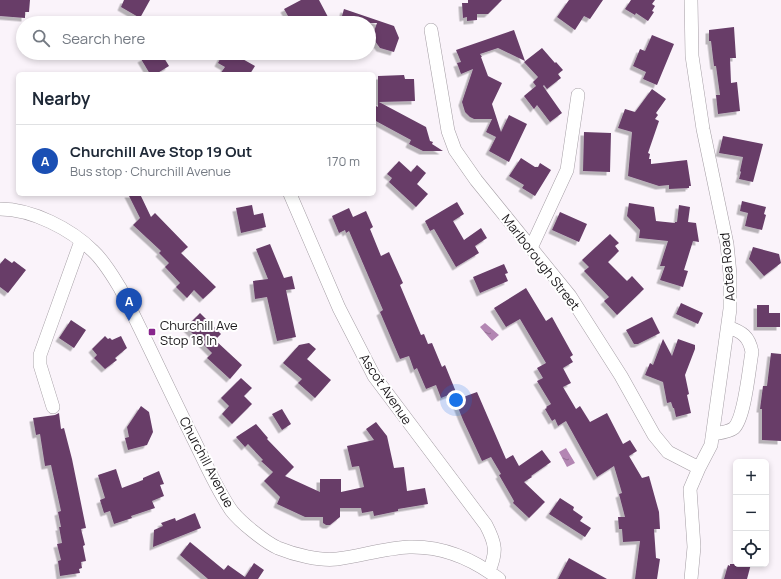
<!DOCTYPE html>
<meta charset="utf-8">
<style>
:root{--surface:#fff;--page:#f2f2f3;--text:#1f2937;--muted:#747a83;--line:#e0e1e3;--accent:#1a73e8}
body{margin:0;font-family:Manrope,sans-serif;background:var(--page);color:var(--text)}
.controls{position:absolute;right:12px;bottom:12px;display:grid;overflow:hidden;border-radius:6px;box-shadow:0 2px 6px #0003}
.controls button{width:36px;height:36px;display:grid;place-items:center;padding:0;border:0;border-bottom:1px solid var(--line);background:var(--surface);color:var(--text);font:20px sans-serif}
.you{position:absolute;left:456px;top:400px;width:14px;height:14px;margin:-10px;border:3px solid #fff;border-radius:50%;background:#1a73e8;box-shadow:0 0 0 6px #1a73e833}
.badge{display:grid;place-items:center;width:26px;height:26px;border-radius:50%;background:var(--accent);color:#fff;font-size:13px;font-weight:700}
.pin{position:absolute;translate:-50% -33px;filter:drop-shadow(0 1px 2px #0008)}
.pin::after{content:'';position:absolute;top:21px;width:14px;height:12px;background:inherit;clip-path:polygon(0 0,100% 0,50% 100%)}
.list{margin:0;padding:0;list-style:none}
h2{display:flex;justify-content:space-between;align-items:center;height:52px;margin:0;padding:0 16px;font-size:17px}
h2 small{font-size:13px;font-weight:400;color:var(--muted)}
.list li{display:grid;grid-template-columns:26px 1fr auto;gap:12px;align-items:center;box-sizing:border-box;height:72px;padding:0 16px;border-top:1px solid var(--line)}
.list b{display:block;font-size:15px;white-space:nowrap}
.list p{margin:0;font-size:13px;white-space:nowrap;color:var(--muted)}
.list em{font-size:13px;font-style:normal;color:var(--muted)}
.icon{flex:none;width:22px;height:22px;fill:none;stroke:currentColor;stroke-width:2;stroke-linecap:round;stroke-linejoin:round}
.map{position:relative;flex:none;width:781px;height:579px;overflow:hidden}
.search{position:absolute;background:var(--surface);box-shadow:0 2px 6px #0003;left:16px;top:16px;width:360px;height:44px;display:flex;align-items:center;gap:10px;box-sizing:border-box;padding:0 14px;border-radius:22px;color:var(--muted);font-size:15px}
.panel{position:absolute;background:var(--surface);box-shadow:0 2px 6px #0003;left:16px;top:72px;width:360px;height:124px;border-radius:6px}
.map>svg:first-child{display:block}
</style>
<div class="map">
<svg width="781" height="579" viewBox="0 0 781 579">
<defs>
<pattern id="water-ripples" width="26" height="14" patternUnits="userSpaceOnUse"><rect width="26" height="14" fill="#b386b3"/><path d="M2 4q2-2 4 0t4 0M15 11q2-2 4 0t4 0" fill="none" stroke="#916d91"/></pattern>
<filter id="shadow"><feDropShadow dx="-3.5" dy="3.5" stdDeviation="0" flood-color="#0004"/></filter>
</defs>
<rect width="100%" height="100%" fill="#faf3fa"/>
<path fill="url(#water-ripples)" d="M485,323L499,335L492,341L480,327Z
M566,448L575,463L567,467L559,452Z"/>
<path fill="#673e68" filter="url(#shadow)" d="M0,0H30L29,12H25V18L0,16Z
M124,0H150L140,18L121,7Z
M301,0H319L328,17L317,23H292L284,9Z
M468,0H502L488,14H477V20L467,21V17L463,18L462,3H468Z
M569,0H603L590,19L584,16L575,30L557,17Z
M631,0H655L652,4L655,6L652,11L654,12L648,21L636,13L635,15L625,9Z
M344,9L394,26L399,38L394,52L380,48L372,37L377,23H340Z
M734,27L736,58H730L731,83L737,82L740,111L718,114L716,95H720L716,66H714L711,41H709V30Z
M514,30L525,61L498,48L480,54L482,57H481L488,76L502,83L492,104L501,132L509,115L527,124L509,162L489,151L496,137L486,132L492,119H474L470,117L465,112L462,102L473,69L461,74L457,63L461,62L456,50Z
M652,35L674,44L657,85L643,79L646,72L633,66L640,49L645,51Z
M542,48L555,63L556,62L563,70L558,74L561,78L547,89L544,85L543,86L562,113L550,122L537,105L534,109L524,96L536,86L533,82L538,77L524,62Z
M152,53H161L169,66L156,74H150L141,59Z
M223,53H232L255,66L250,74H220L225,67L218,63Z
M404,75L405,79H414L415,101L379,102L426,127L430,141L433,142L432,144L443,151H423L409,144L411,140L374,120V105L378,107V76Z
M652,89L666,99L656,113L658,115L655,119L659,121L648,153L650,154L649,159H651V164L687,160L691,186H689V188L669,189V185L659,186L628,176L632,132L618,128L625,109L635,112Z
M584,132L611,133L610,172L583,171Z
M723,136L763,144L753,182L739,179L741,172L740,171L743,157L719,153Z
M521,158L535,167H538L540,163L551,170L535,196L522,188L524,185L509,176Z
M399,161L411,172L417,165L426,173L417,184L428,194L416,207L389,182L392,178L387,174Z
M128,194H140L151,217L155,213L188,247L181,253L216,287L203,299L194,290L187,298L176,287L180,283L165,267L169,263L159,253L161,251L133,225L140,218Z
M742,201L766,207L764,214L766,215L762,230L745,226L748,213L740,211Z
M457,202L464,214L453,221L464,240L481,228L487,238L475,246L479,253L456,267L434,229L430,231L425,221Z
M629,203L654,207L656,221L675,223V222H677L679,205L690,207L688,222L696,223L699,242L693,241L684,270L688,271L683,287L660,280L665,266H660L668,241L639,238L640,230L627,216Z
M252,205L254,215L263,213L266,227L241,233L236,208Z
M349,208L353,217L366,211L373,227L370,229L381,256L389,252L403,283L400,285L421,335L424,334L428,344L432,343L442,367L445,365L456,392L441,398L436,385L426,389L417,368L414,370L409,356L400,359L380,312L383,310L349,231L346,233L345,230L339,233L332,216Z
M560,212L587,224L579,242L552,230Z
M610,234L619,243L615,246L619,251L608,262L627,281L632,276L644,289L617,315L604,301L609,297L584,271L589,267L582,260Z
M270,244L284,278L292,276L295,289L286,290L296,337L277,341L267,297L255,299L253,281L268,279L256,249Z
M753,247L779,254L781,263L764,276L749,259Z
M5,258L12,263L14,261L26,270L8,293L0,287V264Z
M504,264L508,273L505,274L508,281L480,293L473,277Z
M526,288L546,321L552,317L573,355L570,357L573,362L563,368L571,383L563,387L576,409L580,406L590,422L607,413L623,444L630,440L637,451L629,456L642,478L649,476L659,512L660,529H654L656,558L660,559L657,579H635L640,541L623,542L622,529H619L618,517H625L619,494L622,493L614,466L597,477L566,421L558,426L555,419L552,421L545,409L547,408L546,407L551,404L537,381L543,378L537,368L546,363L520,319L506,327L494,308Z
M681,303L703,313L698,324L676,314Z
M757,305H769V313H780V327H757Z
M200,313L221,334L215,340L242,365L230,379L207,358L212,353L186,327Z
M652,317L660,333L638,344H634L626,330Z
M71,320L86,330L74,348L59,338Z
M105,336L108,339L110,338L112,340L121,336L127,348L115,358L117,360L105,369L94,358L97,355L92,349Z
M663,339L672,356L678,339L695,345V349L685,375L689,394L687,395L691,413L676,417L674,408H673L671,402L667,403L663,382L645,375L650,363L653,365Z
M309,343L316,349L307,359L331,380L315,398L298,383L302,379L283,363L299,345Z
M771,353L781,354V441L762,440V409H760L763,386H767Z
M241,378L252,388L244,396L252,404L232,424L222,414L229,406L221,398Z
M477,392L506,459L513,455L519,466L542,450L551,462L531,476L532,477L524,482L545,502L529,518L513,503L514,501L499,475L501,474L491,457L482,461L463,420L455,400Z
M141,406L149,412L153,432L147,445L128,450L125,438L129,437L127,427Z
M282,409L291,424L282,430L272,414Z
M59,413L61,429L64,428L72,459L86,528L81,529L85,545L83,546L86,561L81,562L82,568L79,569L80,573L60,576L58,561L61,560L57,544L62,543L59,527H61L58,512L61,511L51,465L45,466L40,434L36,435L33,418L55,415Z
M376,422L387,436L394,468L404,467L407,491L425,488L428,504L398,509V511L374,516L373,511L362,513L361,508H340V517L330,525H326L323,523V517H305L277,504L280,497L264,481L273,472L261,461L263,460L248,444L245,447L236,437L256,424L268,438L267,439L294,467L285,476L320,492V479H341V492L364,487L359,466L352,467L347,446L374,440L366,429Z
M116,469L122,488L143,480V478L159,471L164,484L160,485L164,496L152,501L155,508L131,516L132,518L114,524L110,511L104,513L100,500L105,498L98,475Z
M560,498L574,507L573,510L583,517L580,521L591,528L585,537L549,514Z
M195,513L201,528L153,547L154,530L163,526L161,523L175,518L176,521Z
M190,542L224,570L228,565L245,577L254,563L264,570L258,579H208L180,555Z
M569,558L607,579H558Z
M730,564H751L747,579H724L728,565L730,566Z"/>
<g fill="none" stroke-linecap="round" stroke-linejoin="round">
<defs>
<path id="minor" d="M691,0L692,56L703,129L727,244L730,274V309L711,445L699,468L690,489L694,547L691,579
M431,30L448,131L455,150L476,180L570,296L621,376L654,435L668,452L699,468
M290,194L339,308L374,376L486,525C496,544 497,552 489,571
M0,209C32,209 71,229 93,251C104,261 112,275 120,288C145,337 168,388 193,438C205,462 216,488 231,510C240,522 265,542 278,548C295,555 320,561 337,559C361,556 385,548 409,547C442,546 473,559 499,579
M531,248L567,170L578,95
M53,407L40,365V355L81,241
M713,434C719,433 729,432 734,428C745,417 749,368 752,352C749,336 742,332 728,327"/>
</defs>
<use href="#minor" stroke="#a59ea5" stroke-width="14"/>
<use href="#minor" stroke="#fff" stroke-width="13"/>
</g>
<rect fill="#88258d" stroke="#fff" stroke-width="1.5" x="148" y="328" width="8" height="8" rx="2"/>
<g text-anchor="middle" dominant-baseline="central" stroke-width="4" stroke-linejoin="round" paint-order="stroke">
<g font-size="13" fill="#1a171a" stroke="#fff">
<text transform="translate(541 262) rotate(52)">Marlborough Street</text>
<text transform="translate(727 267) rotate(-95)">Aotea Road</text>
<text transform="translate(386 389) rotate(56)">Ascot Avenue</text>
<text transform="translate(207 462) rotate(62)">Churchill Avenue</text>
</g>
<g font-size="13" fill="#1a171a" stroke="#fff" text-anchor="start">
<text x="160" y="325">Churchill Ave<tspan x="160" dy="15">Stop 18 In</tspan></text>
</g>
</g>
</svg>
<div class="controls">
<button>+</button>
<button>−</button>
<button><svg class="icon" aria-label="locate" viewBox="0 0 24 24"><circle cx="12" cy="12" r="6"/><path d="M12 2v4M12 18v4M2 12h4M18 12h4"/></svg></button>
</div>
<div class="you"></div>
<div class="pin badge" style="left:129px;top:321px;background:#1a4fb4">A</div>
<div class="search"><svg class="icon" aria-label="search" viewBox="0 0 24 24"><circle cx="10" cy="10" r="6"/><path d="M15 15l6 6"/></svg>Search here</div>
<section class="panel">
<h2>Nearby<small></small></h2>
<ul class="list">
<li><span class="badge" style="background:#1a4fb4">A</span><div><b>Churchill Ave Stop 19 Out</b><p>Bus stop · Churchill Avenue</p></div><em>170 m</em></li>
</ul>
</section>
</div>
